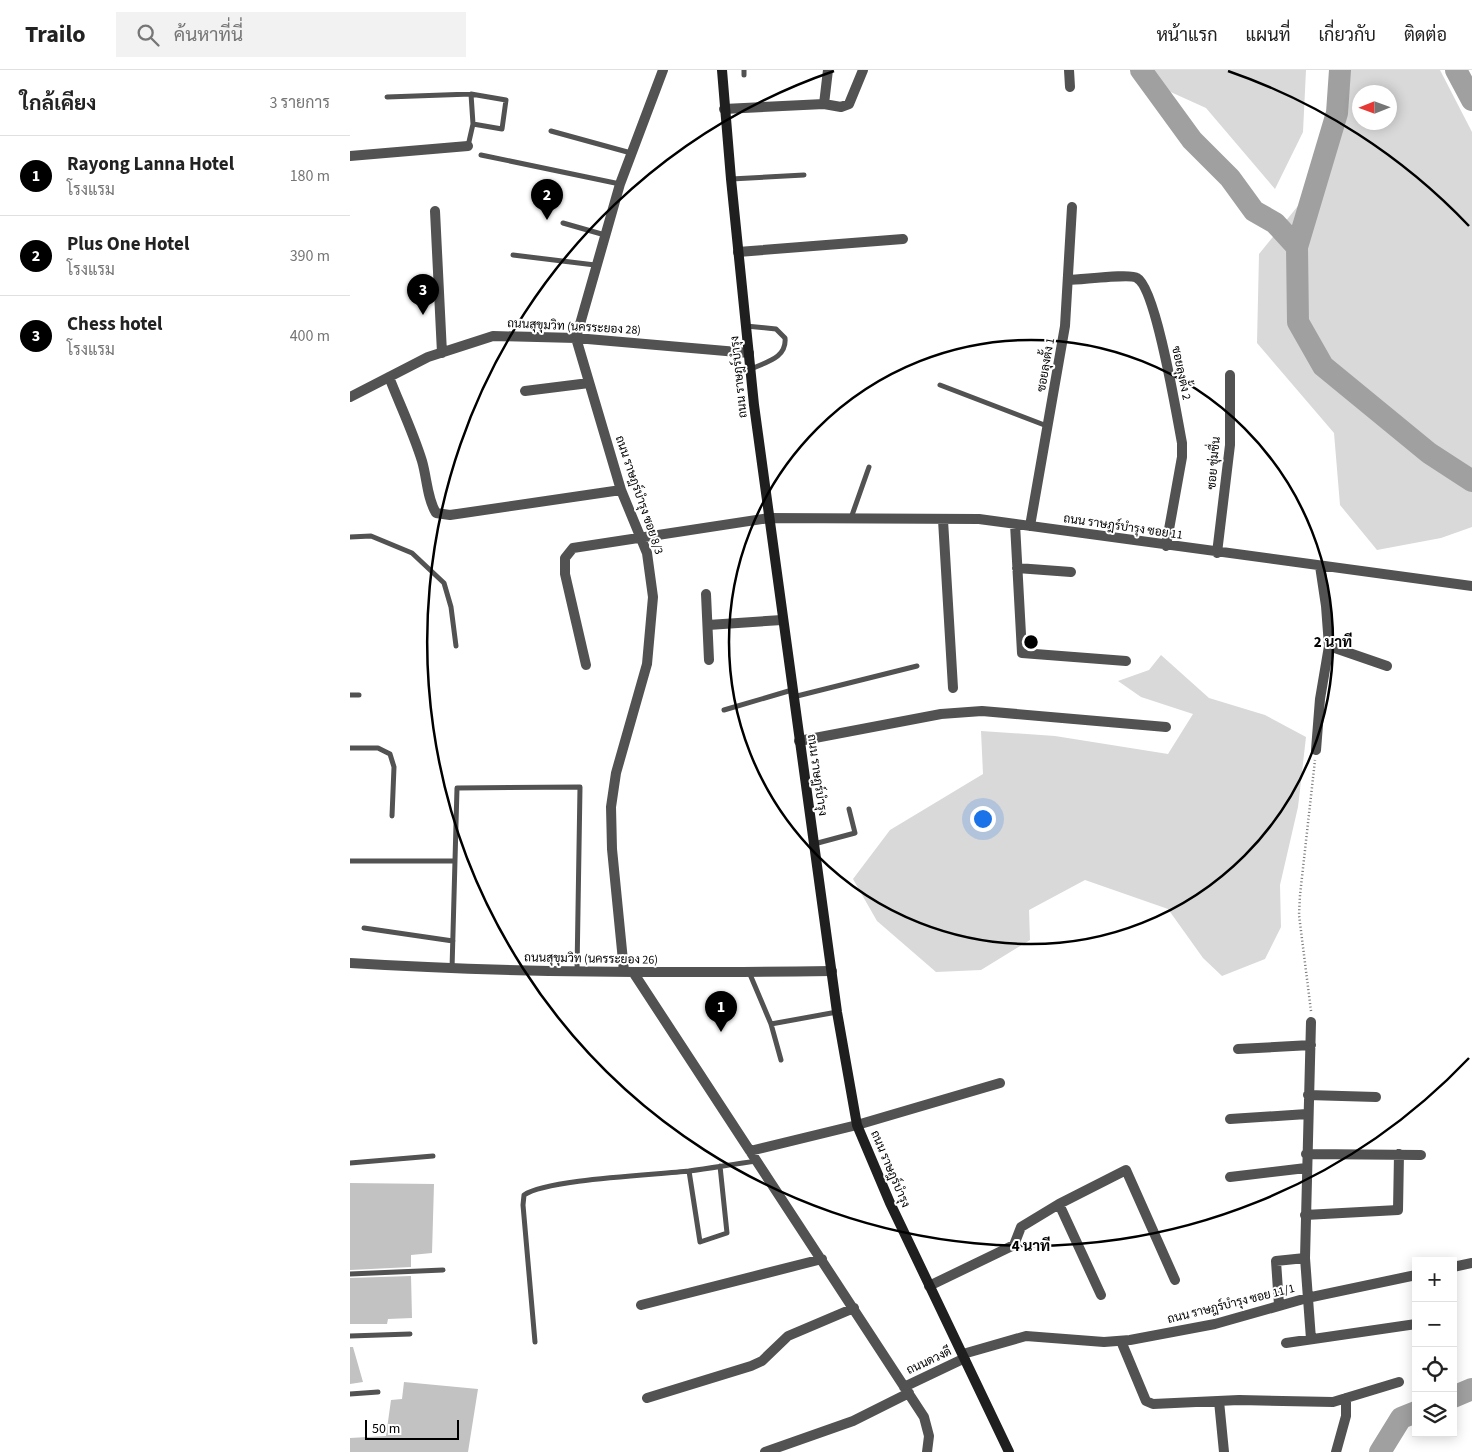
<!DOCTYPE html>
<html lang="th">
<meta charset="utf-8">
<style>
:root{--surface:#fff;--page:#f2f2f2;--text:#222;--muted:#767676;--line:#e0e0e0;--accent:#000}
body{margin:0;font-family:"Source Sans 3",Sarabun,sans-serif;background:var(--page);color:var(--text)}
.controls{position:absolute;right:15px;bottom:15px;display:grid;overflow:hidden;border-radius:0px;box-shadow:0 2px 12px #0003}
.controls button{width:45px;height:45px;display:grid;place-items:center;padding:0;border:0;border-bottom:1px solid var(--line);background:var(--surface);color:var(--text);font:25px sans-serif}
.compass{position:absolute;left:1002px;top:15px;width:45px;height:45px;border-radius:50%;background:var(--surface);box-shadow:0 2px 12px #0003;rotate:269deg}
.scale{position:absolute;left:15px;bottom:12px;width:94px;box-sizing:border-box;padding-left:5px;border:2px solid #000;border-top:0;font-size:14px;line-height:18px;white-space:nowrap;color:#000;-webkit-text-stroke:4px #fff;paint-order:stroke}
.you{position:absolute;left:632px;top:748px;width:18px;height:18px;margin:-12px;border:4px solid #fff;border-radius:50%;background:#1a73e8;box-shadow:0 0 0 8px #1a73e833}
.badge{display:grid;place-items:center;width:32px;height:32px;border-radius:50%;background:var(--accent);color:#fff;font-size:16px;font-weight:700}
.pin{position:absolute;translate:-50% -41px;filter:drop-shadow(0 1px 2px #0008)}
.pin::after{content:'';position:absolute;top:26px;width:18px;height:15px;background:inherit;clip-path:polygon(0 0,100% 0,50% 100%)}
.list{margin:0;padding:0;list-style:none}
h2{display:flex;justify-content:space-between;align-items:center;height:65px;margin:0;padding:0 20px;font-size:21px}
h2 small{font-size:16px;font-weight:400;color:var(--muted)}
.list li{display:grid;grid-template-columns:32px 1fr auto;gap:15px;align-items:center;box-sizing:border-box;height:80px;padding:0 20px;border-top:1px solid var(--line)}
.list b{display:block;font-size:19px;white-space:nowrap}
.list p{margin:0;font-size:16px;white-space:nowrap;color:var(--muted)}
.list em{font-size:16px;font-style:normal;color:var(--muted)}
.icon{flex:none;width:28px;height:28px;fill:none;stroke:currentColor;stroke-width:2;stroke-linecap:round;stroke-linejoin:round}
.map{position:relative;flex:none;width:1122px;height:1382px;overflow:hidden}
header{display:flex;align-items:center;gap:30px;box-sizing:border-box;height:70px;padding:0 25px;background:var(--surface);border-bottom:1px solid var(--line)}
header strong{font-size:24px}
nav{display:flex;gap:28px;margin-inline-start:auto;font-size:18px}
.search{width:350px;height:45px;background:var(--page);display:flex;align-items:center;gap:12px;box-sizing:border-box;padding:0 18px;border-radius:0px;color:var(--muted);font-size:19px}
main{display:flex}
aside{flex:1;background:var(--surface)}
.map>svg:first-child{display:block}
</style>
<header>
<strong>Trailo</strong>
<div class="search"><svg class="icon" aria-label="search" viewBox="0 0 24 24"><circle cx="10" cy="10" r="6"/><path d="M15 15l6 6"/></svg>ค้นหาที่นี่</div>
<nav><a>หน้าแรก</a><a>แผนที่</a><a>เกี่ยวกับ</a><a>ติดต่อ</a></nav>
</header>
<main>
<aside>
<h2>ใกล้เคียง<small>3 รายการ</small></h2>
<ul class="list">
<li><span class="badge">1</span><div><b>Rayong Lanna Hotel</b><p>โรงแรม</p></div><em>180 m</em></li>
<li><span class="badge">2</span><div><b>Plus One Hotel</b><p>โรงแรม</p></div><em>390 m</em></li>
<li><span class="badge">3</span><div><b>Chess hotel</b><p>โรงแรม</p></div><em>400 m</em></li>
</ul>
</aside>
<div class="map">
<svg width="1122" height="1382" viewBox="0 0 1122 1382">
<rect width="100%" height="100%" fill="#fff"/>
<path fill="#d9d9d9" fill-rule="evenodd" d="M804,0H956L953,62L925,119L856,38L814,19Z
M981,0H1090L1122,62V457L1091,468L1027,480L990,435L984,363L907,273L909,184L964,116L984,79L987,43ZM1040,22V52H1009V22Z
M811,585L859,628L915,645L956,667L948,737L930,815L931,857L915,889L872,906L853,888L818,839L735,810L679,840L680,870L631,900L586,902L527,851L503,809L540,760L633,704L631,661L705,666L818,684L843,644L791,627L768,611L799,600Z"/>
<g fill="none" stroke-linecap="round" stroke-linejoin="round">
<path stroke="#a0a0a0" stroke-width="22" d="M791,0L842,70L880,108L904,141L925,153L947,177
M990,0L987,43L947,177L948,252L973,296L1079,383L1122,411
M1106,0L1122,30
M1103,1327L1122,1319
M1030,1382L1051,1348L1066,1342"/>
</g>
<path fill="#c2c2c2" d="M0,1113L84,1114L82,1183L61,1185V1197L0,1200Z
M61,1206L62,1248L38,1249L37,1254H0V1208Z
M0,1277H3L13,1312L0,1314Z
M54,1312L128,1319L118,1382H0V1368L36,1366L41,1330L52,1329Z"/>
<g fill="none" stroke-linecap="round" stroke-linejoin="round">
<path stroke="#747474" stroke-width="2.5" stroke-dasharray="1 2.5" stroke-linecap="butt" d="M961,941L949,845L950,825L965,690"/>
<path stroke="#525252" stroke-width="5" d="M394,5V0
M37,27L121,24L156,30L152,59L123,54
M201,61L281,83
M118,76L123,54L121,24
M131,85L270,114
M381,109L454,105
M213,153L255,165
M163,185L245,195
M396,256L426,259L435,268C437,288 416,292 401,299
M590,315L697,356
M501,448L519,397
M0,467L21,466L62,483L94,513L101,537L106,576
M0,625H9
M443,627L567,596
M374,640L442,620
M0,678H28L40,684L44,697L42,746
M464,774L505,763L499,739
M0,791H105
M14,858L103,871
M102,899L107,718L230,717L227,901
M399,902L421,954L431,990
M421,954L487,942
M0,1093L83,1086
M339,1101L350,1172L377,1163L370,1096
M0,1204L93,1200
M0,1266L60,1264
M185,1272L173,1135L174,1125C197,1109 305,1105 339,1101C362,1098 384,1094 407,1091
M0,1324L28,1322"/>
<path stroke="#525252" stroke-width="10" d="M719,0L720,17
M474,34L491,37L499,34L513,0
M374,39L474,34L478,0
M0,86L118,76
M85,141L92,283
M388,182L553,169
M719,210C731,210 780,203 787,208C806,218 827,347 832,373V387L816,476
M39,307C50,335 63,362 72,391C77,408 77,428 86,443L100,445L271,420
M175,321L239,313
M0,327L78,287L143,266L226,268L399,283
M593,450L603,618
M665,454L672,583L776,591
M680,456L715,256L722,137
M867,483L880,375V305
M667,498L721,502
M356,524L359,590
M358,555L432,550
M979,576L1037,596
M236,595L215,504V488L223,478L419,448L629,449L1122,516
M449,671L591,644L632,641L816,657
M966,680L970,629L979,576L976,536L970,496
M0,893C160,903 321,903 482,901
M274,901L262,779L261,737L266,703L297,594L303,527L297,483L271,420L226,268L270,114L313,0
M283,902L574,1347L579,1366L577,1382
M961,952L955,1188L961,1269
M888,979L961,975
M958,1025L1026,1027
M880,1049L957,1044
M400,1081L507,1055L650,1013
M956,1084L1071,1085
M880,1107L956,1098
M709,1134L751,1225
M955,1145L1048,1140L1049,1084
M1103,1197L1122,1193
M579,1216L664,1175L671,1157L709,1134L776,1100L825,1210
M291,1235L472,1189
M929,1235L926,1191L955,1188
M771,1271L796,1331L803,1334L889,1330L983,1332L1049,1312
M936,1273L1066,1254
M613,1284L676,1266L754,1272L780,1270L865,1254L957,1228L1066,1205
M554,1317L615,1288
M297,1328L401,1296L412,1291L438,1266L504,1238
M869,1331L874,1382
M415,1382L503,1351L559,1323
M986,1382L996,1346V1328"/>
<path stroke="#1f1f1f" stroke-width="10" d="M372,0L381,109L404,335L487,942L507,1055L540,1133L659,1382"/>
</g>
<g fill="none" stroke="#000" stroke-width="2.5">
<circle cx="681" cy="572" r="302"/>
<path d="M1119 988A604 604 0 1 1 484 1M878 1A604 604 0 0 1 1119 156"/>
</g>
<g text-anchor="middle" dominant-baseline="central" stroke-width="4" stroke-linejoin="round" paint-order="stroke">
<g font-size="12" fill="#000" stroke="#fff">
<text transform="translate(224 257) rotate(3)">ถนนสุขุมวิท (นครระยอง 28)</text>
<text transform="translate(696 295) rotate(-80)">ซอยลุงตั้ง 1</text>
<text transform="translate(831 303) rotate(78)">ซอยลุงตั้ง 2</text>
<text transform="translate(389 307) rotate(-96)">ถนน ราษฎร์บำรุง</text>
<text transform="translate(864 393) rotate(-85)">ซอย ชุ่มชื่น</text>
<text transform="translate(289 425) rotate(71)">ถนน ราษฎร์บำรุง ซอย 8/3</text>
<text transform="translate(773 457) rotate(8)">ถนน ราษฎร์บำรุง ซอย 11</text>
<text transform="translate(467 705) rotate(82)">ถนน ราษฎร์บำรุง</text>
<text transform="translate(241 889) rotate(1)">ถนนสุขุมวิท (นครระยอง 26)</text>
<text transform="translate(540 1099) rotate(67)">ถนน ราษฎร์บำรุง</text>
<text transform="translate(881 1234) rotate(-14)">ถนน ราษฎร์บำรุง ซอย 11/1</text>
<text transform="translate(579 1291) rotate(-25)">ถนนดวงดี</text>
</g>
</g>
<circle cx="681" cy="572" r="8" fill="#000" stroke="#fff" stroke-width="2.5"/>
<g font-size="15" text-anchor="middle" font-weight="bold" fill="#000" stroke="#fff" stroke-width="4" stroke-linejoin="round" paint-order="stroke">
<text x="983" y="577">2 นาที</text>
<text x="681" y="1181">4 นาที</text>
</g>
</svg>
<div class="controls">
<button>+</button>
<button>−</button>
<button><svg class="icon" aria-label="locate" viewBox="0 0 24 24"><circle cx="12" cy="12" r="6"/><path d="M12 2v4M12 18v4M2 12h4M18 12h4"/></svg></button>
<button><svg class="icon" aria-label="layers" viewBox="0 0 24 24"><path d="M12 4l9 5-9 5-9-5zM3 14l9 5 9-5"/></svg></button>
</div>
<svg class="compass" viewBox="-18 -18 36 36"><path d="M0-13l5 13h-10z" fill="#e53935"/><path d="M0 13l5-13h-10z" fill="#767676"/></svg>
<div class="scale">50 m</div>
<div class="you"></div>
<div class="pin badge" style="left:371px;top:962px">1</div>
<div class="pin badge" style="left:197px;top:150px">2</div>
<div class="pin badge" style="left:73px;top:245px">3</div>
</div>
</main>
